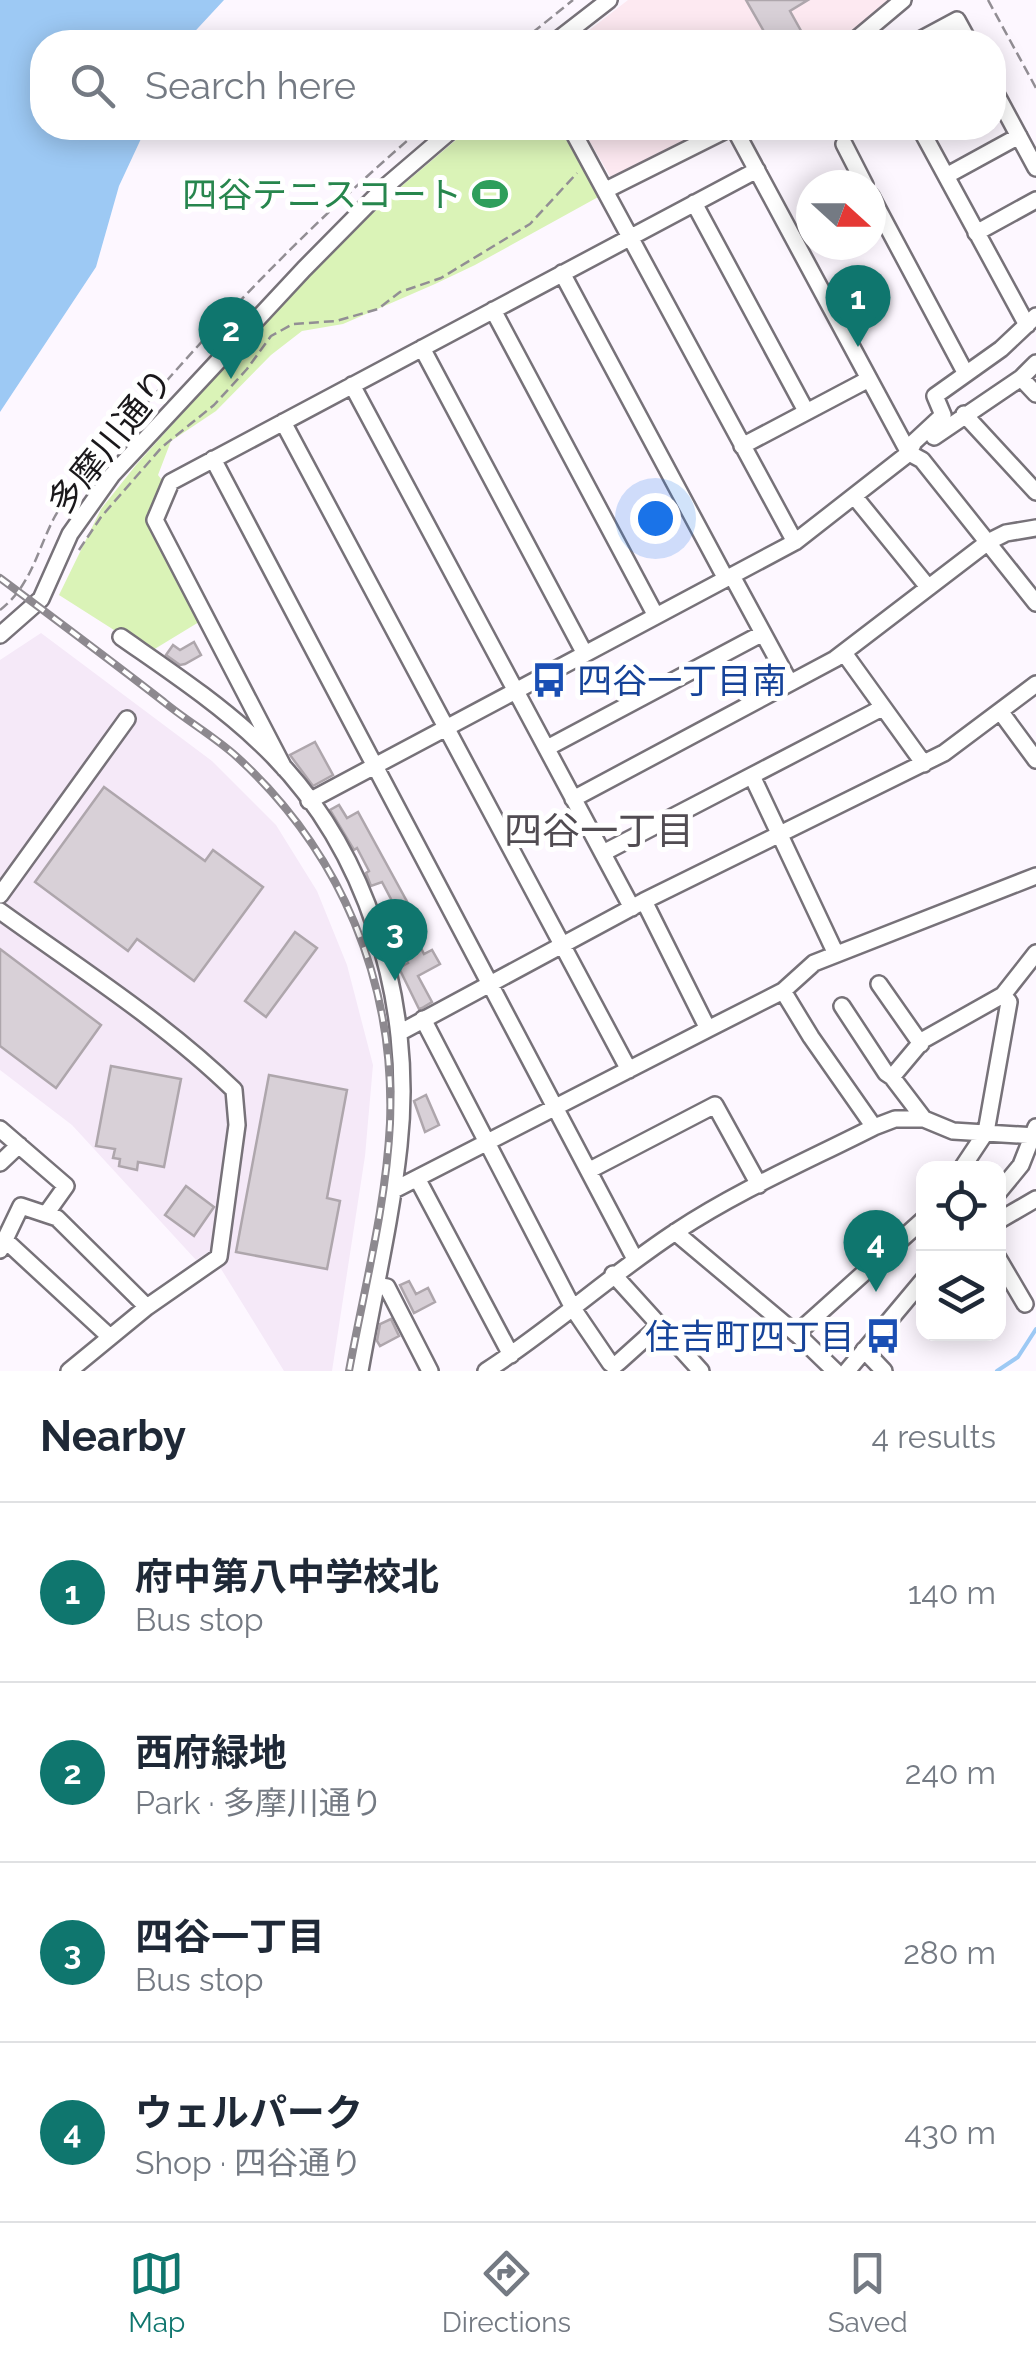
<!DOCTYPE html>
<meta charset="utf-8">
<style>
:root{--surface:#fff;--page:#f6f6f7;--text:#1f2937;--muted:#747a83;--line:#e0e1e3;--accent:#0f766e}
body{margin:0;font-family:Raleway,"Noto Sans JP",sans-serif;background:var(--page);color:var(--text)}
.controls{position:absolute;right:30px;bottom:30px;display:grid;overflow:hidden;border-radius:20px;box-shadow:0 5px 25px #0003}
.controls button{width:90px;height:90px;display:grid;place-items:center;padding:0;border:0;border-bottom:2px solid var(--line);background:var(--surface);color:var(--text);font:50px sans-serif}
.compass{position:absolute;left:796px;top:170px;width:90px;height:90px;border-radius:50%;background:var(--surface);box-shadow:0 5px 25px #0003;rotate:111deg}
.you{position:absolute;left:655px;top:518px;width:35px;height:35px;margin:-25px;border:8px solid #fff;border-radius:50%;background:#1a73e8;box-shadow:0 0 0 15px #1a73e833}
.badge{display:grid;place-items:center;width:65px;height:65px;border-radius:50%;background:var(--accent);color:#fff;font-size:32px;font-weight:700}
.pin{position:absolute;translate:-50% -82px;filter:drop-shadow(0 2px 5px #0008)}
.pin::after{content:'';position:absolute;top:52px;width:35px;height:30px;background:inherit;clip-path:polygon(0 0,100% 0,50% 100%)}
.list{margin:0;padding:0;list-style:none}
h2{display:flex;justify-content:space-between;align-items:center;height:130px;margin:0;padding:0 40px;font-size:42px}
h2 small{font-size:32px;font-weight:400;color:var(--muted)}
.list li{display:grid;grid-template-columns:65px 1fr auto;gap:30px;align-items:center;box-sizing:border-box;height:180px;padding:0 40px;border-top:2px solid var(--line)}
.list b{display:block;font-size:38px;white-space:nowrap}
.list p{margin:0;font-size:32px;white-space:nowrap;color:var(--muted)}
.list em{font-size:32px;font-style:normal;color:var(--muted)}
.icon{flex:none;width:55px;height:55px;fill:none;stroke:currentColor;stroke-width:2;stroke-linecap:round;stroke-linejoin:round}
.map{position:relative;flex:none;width:1036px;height:1371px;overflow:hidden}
.search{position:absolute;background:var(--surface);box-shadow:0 5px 25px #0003;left:30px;right:30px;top:30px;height:110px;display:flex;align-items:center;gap:25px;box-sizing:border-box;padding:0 35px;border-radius:40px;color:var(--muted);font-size:38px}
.sheet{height:850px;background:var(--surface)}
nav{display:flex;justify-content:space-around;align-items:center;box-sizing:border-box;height:140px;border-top:2px solid var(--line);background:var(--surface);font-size:28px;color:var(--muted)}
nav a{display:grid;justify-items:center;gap:5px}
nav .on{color:var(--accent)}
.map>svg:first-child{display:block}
</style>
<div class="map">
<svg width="1036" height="1371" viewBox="0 0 1036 1371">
<rect width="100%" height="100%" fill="#fdf7ff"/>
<path fill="#fde9f1" d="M628,0H896L844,42H574Z
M582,128H718L618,180L610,176Z"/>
<path fill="#f5e9f8" d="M41,633L212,761L276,825L317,891L347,965L373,1065L365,1156L332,1371H284L210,1251L196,1260L72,1125L0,1070V660Z"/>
<path fill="#daf3b7" d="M470,128H559L600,196L475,265L435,284L343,324L302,331L271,355L216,411L171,441L158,475L165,484L150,519L152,531L199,622L153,650L126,632L114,630L59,595L101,509L136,465L274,312L391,195Z"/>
<path fill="#9dc9f4" d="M0,0H224L185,42H42V128H146L119,186L96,267L0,412Z"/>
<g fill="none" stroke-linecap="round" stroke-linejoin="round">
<path stroke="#9dc9f4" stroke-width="4" d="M997,1371L1018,1357L1036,1329"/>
</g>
<path fill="#d8d0d7" stroke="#aea6ac" stroke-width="2.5" d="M746,0H808L790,11L805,38L797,42H770Z
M194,642L201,655L185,664L180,665L166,655L173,645L180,650Z
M315,742L333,775L313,786L290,755Z
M104,787L205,861L213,850L263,887L194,981L137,939L128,951L35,882Z
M339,805L347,818L358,812L416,918L408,922L424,954L432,950L440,964L418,976L432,1002L422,1008L419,1009L399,968L408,963L393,933L400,930L388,903L392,901L382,882L371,886L366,873L369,871L357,848L354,850L330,810Z
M295,932L317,948L266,1017L245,1001Z
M0,949L101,1025L56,1088L0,1046Z
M111,1066L181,1079L164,1167L138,1162L137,1170L119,1166L120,1159L113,1158L115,1149L96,1146Z
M269,1075L347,1090L327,1198L340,1201L327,1269L236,1252Z
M426,1095L439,1125L425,1132L414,1101Z
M186,1186L214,1207L194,1236L165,1215Z
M409,1281L416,1294L428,1288L435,1302L414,1313L400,1285Z
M391,1319L399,1336L380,1346L377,1341L380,1324Z"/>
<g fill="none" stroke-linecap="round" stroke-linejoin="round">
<defs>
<path id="minor" d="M555,42L609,0
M853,42L903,0
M916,42L957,20L969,42
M994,90L1036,168
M571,128L795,542
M734,128L909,453L922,460L1036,603
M920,128L1027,325
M844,144L865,185
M946,176L1019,136
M606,190L730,128
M871,196L966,374
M694,203L806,411
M976,233L1036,200
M562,273L726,579
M493,310L656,616
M422,348L585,654
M1021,378L1036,394
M352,385L632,908
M964,414L1036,492
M283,422L629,1070
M934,437L1021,378L1036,363
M742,446L869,379
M213,459L635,1259
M854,496L928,587
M732,576L790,683
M0,635L41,599L70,534L112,475L304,269L385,187L454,128
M121,637C168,670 218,703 260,743C367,843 415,1002 399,1146C391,1221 373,1296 360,1371
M844,653L924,764
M1000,711L1036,760
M547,748L763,633
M284,768L155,520L171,482L757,170
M752,776L836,954
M573,799L835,659L988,542L1006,533L1036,528
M309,801L795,542L909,453L914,442L943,415L935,396L1001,349L1036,316
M603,853L882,708
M0,895L127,719
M0,911C79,968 164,1022 234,1090L237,1125L219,1257L147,1307L69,1371
M879,984L921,1044
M783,991L811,1037L874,1127
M842,1006L886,1073L892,1077
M423,1019L574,1310L610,1363L614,1366L619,1362L659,1326
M708,1029L783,991L814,963L1036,876
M399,1033L644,901L944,753L1036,684
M924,1119L892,1077L923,1040L1003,995L1036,953
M0,1129L66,1186L46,1214
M0,1163L19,1145
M962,1168L986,1132L1009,1002L1003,995
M590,1170L715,1105L759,1185
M418,1180L511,1355
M392,1191L708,1029L644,901
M998,1193L1021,1165L1036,1127
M998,1221L1036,1199
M675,1232L800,1337L835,1371
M5,1240L110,1337
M0,1250L21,1206L57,1218L147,1307
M998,1258L1025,1304
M613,1274L701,1371
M375,1285L387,1287L430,1371
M796,1334L924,1219
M864,1350L884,1371
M486,1371C553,1328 611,1274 677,1231C739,1190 809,1160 874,1127L895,1119H924L953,1131L1036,1136
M847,1371L924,1279"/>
</defs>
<use href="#minor" stroke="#777279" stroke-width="20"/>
<path stroke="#928e94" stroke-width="2.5" stroke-dasharray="10 5" stroke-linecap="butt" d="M988,0L1036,88
M521,42L573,0
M79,550L101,517L162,447L214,405L247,369L271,336L293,324L336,321L378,309L400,292L441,278L530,224L577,173
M0,610C30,587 37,552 53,520C61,504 74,490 85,477C186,353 300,232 422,128"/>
<use href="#minor" stroke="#fff" stroke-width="15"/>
<defs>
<path id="rail" d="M0,578C55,619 110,660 164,702C187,721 215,737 237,757C341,852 395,982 390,1123C386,1206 364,1289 349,1371"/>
</defs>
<use href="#rail" stroke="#8d898f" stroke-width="8"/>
<use href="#rail" stroke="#fff" stroke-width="4" stroke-dasharray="11" stroke-linecap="butt"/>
</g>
<defs>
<symbol id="stadium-bare" viewBox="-9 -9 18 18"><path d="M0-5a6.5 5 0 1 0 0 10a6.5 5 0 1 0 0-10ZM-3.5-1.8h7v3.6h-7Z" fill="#2e9e5b" stroke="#fff" stroke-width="2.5" paint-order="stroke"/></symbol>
<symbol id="bus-bare" viewBox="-9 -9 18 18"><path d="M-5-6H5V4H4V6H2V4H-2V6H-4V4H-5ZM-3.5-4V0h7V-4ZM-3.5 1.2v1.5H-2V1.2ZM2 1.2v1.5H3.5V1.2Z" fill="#1a4fb4" stroke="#fff" stroke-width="2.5" paint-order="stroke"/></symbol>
</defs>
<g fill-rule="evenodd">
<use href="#stadium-bare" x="465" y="169" width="50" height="50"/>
<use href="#bus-bare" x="524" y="655" width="50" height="50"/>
<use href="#bus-bare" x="858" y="1311" width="50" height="50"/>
</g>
<g text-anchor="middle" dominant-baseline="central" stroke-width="10" stroke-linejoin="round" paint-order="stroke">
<g font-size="35" fill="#27864d" stroke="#fff" text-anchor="end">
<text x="462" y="194">四谷テニスコート</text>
</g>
<g font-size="35" fill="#1a181b" stroke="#fff">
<text transform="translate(110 441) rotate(-51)">多摩川通り</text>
</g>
<g font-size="35" fill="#164399" stroke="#fff" text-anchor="start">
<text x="577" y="680">四谷一丁目南</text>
<text x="855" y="1336" text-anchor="end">住吉町四丁目</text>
</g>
<g font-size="38" fill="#514c52" stroke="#fff">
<text x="599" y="830">四谷一丁目</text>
</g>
</g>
</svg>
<div class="controls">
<button><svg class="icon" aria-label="locate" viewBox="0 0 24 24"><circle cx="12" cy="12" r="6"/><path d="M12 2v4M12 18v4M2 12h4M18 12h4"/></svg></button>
<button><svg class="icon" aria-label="layers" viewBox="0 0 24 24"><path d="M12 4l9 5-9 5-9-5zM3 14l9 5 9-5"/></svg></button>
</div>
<svg class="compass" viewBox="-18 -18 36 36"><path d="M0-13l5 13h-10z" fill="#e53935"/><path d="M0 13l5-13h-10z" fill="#747a83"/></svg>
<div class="you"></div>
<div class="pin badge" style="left:858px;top:347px">1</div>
<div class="pin badge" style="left:231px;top:379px">2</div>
<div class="pin badge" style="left:395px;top:981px">3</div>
<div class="pin badge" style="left:876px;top:1292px">4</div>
<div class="search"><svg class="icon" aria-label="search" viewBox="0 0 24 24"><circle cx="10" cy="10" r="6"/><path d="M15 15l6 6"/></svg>Search here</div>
</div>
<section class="sheet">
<h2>Nearby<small>4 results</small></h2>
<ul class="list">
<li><span class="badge">1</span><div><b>府中第八中学校北</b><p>Bus stop</p></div><em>140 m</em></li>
<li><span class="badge">2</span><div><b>西府緑地</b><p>Park · 多摩川通り</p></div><em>240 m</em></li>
<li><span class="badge">3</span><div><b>四谷一丁目</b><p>Bus stop</p></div><em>280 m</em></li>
<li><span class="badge">4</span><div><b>ウェルパーク</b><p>Shop · 四谷通り</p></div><em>430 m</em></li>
</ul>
</section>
<nav>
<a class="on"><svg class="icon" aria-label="map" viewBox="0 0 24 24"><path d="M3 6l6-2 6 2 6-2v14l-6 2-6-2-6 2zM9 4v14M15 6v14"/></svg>Map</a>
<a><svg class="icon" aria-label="directions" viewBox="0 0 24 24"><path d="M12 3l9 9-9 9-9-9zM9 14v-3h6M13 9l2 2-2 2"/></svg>Directions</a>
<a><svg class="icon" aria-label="saved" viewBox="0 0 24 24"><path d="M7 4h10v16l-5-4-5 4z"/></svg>Saved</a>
</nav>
